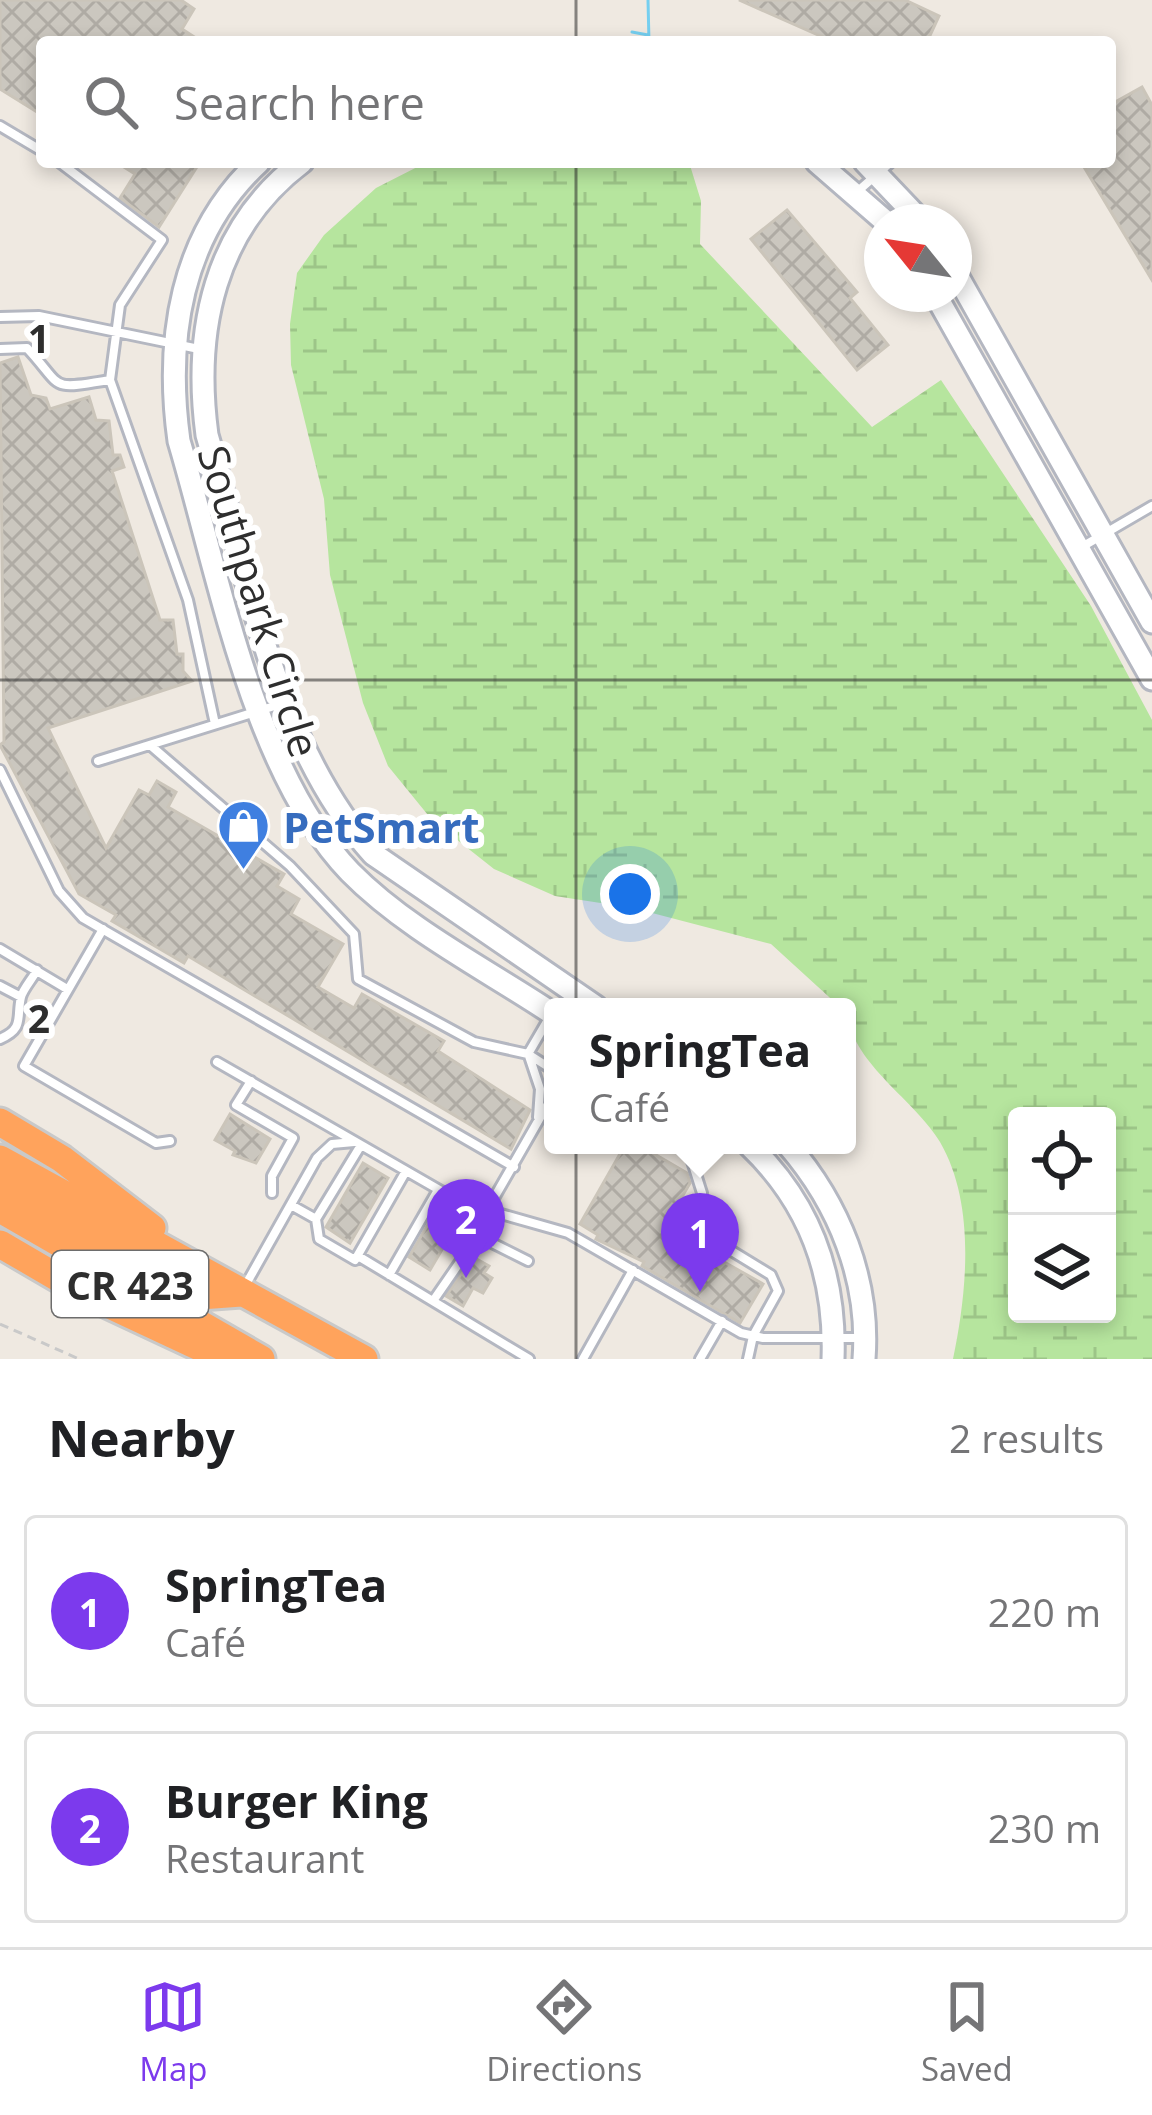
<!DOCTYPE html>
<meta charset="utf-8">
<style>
:root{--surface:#fff;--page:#f6f6f6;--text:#202124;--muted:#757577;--line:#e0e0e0;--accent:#7c3aed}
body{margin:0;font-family:"Open Sans",sans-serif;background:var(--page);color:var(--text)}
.controls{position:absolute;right:36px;bottom:36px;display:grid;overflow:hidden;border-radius:12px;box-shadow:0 6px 18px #0003}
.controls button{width:108px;height:108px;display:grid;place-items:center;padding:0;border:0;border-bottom:3px solid var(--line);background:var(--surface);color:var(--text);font:60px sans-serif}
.compass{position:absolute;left:864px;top:204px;width:108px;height:108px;border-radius:50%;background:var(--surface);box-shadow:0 6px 18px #0003;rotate:300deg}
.you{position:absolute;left:630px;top:894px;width:42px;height:42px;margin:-30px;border:9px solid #fff;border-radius:50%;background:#1a73e8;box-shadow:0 0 0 18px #1a73e833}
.badge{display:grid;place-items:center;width:78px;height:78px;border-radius:50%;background:var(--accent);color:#fff;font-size:39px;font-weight:700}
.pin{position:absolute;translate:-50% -99px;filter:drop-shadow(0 3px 6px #0008)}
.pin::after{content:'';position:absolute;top:63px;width:42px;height:36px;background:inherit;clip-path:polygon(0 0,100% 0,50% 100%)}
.popup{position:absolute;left:544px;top:998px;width:312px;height:156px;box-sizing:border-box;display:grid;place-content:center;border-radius:12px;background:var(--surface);filter:drop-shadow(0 3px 9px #0005);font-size:39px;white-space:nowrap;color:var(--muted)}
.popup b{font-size:45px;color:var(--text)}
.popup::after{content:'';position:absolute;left:50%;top:100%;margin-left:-24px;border:24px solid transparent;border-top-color:var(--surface)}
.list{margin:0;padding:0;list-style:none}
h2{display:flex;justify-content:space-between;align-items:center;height:156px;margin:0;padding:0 48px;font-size:51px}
h2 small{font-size:39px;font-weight:400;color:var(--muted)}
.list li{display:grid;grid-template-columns:78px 1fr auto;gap:36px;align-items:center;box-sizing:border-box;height:192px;margin:0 24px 24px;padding:0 24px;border:3px solid var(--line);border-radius:12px}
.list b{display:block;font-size:45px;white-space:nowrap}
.list p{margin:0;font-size:39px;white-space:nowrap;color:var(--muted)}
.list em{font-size:39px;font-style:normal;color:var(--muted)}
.icon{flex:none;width:66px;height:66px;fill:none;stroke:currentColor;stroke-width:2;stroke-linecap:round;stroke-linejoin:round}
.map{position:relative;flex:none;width:1152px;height:1359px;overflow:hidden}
.search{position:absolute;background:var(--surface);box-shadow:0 6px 18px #0003;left:36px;right:36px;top:36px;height:132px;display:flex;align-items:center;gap:30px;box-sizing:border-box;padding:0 42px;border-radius:12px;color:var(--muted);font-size:45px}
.sheet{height:588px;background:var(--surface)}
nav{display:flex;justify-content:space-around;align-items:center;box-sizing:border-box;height:168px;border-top:3px solid var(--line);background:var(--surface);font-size:33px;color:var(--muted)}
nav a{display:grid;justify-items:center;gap:6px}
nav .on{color:var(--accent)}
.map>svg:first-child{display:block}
</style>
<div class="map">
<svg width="1152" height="1359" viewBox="0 0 1152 1359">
<defs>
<pattern id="wetland-marsh" width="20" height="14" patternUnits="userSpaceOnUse" patternTransform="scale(3)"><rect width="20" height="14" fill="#b6e59e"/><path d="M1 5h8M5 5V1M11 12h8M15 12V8" fill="none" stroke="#9dc588"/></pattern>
<pattern id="building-cross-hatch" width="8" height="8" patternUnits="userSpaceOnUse" patternTransform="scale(3)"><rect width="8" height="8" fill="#cbc7bf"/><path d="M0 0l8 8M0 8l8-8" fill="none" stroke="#afaba4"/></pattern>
</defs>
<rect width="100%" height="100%" fill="#efe9e1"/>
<path fill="url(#wetland-marsh)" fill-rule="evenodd" d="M427,162H689L701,201L700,244L872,427L941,380L1091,606L1152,720V1359H953C967,1292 976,1204 940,1142C914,1098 847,1061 847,1007H840L771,944L633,908L555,896L494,869L432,820L388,766L363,703L330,575L324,499L291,365L290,324L297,273L324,235L376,188ZM1017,1116H1107V1314H1017Z"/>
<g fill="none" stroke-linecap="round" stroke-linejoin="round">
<path stroke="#75cff0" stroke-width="3" d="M648,0L649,42
M632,32L648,35"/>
</g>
<path fill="url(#building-cross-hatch)" stroke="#cbc5ba" stroke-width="3" d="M0,0H181L194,9L182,29L202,42H42V115L0,89Z
M739,0H905L939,16L927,42H834Z
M1142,87L1152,105V280L1081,162H1110V105Z
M116,162H200L159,227L120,198L135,174Z
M787,210L857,292L850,298L888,345L857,370L751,239Z
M18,357L31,395L46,398L50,409L89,397L96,420L109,421L113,455H120L124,467L112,471L160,620H173L177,654H183V671L192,681L48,728L106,848L139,790L149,795L157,781L176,792L168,807L284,874L277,886L299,899L291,914L343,944L318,987L354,1008L362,994L444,1041L438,1051L530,1110L511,1149L188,956L184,963L112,921L116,915L79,894L0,745L4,742L0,363Z
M230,1114L270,1139L256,1163L233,1155L235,1151L215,1140Z
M625,1145H639L687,1173L690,1183L664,1228L763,1284L740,1323L642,1266L644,1262L596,1239L598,1235L580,1224Z
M363,1163L388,1178L350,1243L326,1227Z
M438,1207L457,1224L430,1270L409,1257Z
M473,1257L489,1266L484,1273L492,1278L483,1293L473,1288L463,1306L446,1296Z"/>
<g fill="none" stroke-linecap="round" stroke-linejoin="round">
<defs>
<path id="lane" d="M0,126L42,151
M858,191L891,162
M0,317L39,316L199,349
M0,349L27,348C65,389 47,390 110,380L120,305L162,240L59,162
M110,380L188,600L215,724
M1080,548L1152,506
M150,745L290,866L354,934L358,979L474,1042L528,1054L553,1070
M98,761L284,703
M0,770L59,891L83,918L514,1167
M103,929L24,1066L156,1143L170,1141
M0,949L67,989
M0,986L21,997
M0,1039C25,1028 16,1018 21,997C23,989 33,978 37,970
M528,1054L549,1018
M529,1056L540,1089L538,1117
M217,1062L462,1203L568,1233L741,1333L763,1338H864
M251,1081L236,1105L293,1138L272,1176V1193
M678,1145L689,1152L702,1193L699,1231L771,1275L778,1291L753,1336L748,1359
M291,1205L316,1219L319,1239L355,1260L406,1171
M486,1212L553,1095
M316,1219L361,1145
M358,1256L529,1359
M389,1275L438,1190
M245,1286L317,1158L332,1144L354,1142
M433,1301L473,1243L488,1241L528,1261
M583,1359L633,1270
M700,1359L722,1321"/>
<path id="secondary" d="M259,162C180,235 165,340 179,441C219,575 253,771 350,872C406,929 487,970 553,1014
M302,162C214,228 193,331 207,435C248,575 274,744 373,854L596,1007
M817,162L886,222
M865,162L922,222
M954,270L1152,622
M935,294L1152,679
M749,1145C810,1203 836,1276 833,1359
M788,1145C839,1204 870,1280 864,1359"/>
<path id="highway" d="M0,1122L62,1159L152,1228
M0,1159L364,1359
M0,1185L200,1296L241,1293
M0,1209L261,1359
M0,1244L84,1293L225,1359"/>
</defs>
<use href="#lane" stroke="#b4b7c1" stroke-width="14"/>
<use href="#secondary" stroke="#b4b7c1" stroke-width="27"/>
<use href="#highway" stroke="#c9c9c9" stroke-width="33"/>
<path stroke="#c9c9c9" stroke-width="3" stroke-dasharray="9 6" stroke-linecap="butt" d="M0,1324L79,1359"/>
<use href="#lane" stroke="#fff" stroke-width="8"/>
<use href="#secondary" stroke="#fff" stroke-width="21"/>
<use href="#highway" stroke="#ffa35c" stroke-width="27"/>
</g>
<path fill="none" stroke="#2e2e2e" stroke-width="3" stroke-opacity="0.55" d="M576,0V42M576,162V1359M0,680H1152"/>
<defs>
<symbol id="shop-pin" viewBox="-11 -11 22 30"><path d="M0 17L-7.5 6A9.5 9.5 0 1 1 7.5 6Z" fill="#3f7fe0" stroke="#fff"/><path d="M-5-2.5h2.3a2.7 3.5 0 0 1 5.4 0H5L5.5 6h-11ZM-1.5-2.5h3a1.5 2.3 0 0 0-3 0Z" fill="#fff"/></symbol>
</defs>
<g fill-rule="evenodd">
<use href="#shop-pin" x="214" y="796" width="59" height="81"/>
</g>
<g text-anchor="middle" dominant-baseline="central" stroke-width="12" stroke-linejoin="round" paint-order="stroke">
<rect fill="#fff" stroke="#6d6d6d" stroke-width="3" x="52" y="1251" width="156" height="66" rx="9"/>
<g font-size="39" font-weight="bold" fill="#2e2e2e">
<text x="130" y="1284">CR 423</text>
</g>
<g font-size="42" fill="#2e2e2e" stroke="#fff">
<text transform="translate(260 601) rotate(73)">Southpark Circle</text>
</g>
<g font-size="42" font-weight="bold" fill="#366cbe" stroke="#fff" text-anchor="start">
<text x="283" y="826">PetSmart</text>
</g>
</g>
<g font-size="39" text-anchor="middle" font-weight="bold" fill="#2e2e2e" stroke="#fff" stroke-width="12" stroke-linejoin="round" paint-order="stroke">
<text x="39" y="353">1</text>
<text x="39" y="1033">2</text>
</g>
</svg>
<div class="controls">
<button><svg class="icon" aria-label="locate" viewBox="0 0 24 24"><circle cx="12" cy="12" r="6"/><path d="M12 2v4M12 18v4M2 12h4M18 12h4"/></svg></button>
<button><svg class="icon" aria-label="layers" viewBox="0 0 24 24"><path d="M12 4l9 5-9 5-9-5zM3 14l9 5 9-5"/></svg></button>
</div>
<svg class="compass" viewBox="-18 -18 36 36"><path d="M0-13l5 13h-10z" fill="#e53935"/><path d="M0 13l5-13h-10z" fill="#757577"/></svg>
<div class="you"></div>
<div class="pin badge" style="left:700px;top:1292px">1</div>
<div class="popup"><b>SpringTea</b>Café</div>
<div class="pin badge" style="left:466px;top:1278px">2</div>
<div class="search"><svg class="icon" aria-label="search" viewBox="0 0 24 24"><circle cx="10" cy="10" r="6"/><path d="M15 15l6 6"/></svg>Search here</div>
</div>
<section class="sheet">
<h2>Nearby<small>2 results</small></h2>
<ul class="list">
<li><span class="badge">1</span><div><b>SpringTea</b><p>Café</p></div><em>220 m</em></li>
<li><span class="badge">2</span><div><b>Burger King</b><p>Restaurant</p></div><em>230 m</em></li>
</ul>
</section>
<nav>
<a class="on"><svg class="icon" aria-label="map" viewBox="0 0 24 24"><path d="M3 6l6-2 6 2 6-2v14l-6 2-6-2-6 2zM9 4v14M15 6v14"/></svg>Map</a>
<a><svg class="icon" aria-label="directions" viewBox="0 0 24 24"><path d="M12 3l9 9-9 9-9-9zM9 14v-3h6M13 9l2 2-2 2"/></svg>Directions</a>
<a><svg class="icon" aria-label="saved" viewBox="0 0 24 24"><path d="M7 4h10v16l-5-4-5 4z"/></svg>Saved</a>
</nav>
